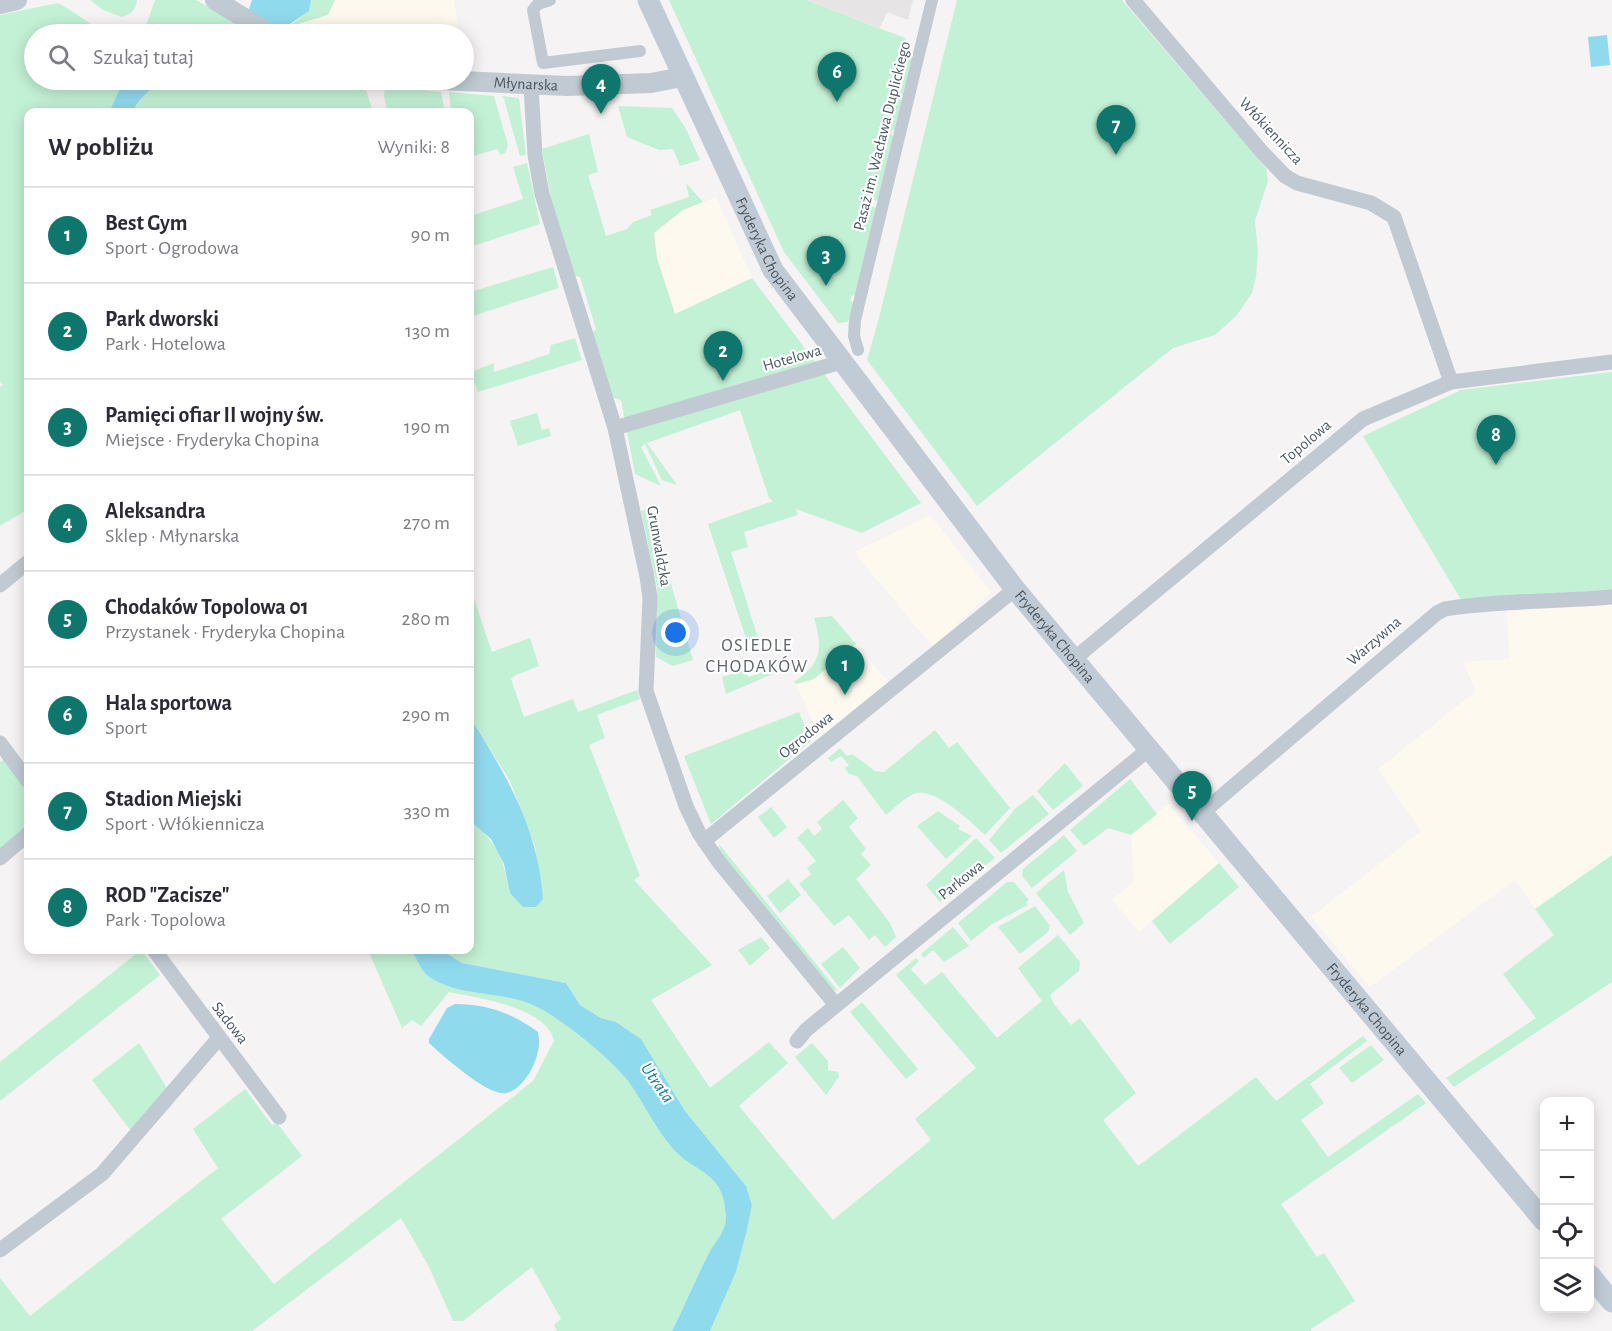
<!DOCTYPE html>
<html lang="pl">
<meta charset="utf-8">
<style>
:root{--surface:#fff;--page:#f7f7f7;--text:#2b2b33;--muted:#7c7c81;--line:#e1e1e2;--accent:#0f766e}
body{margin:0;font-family:"Alegreya Sans",sans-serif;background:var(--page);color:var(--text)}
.controls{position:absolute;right:18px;bottom:18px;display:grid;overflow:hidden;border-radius:12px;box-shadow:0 3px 15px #0003}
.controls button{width:54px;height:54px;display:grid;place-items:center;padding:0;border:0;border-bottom:2px solid var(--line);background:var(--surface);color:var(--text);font:30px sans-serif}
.you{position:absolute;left:676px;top:633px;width:21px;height:21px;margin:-15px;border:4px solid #fff;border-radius:50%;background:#1a73e8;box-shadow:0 0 0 9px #1a73e833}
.badge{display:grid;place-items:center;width:39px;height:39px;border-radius:50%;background:var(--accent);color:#fff;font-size:20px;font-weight:700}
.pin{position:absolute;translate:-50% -50px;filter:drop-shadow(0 2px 3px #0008)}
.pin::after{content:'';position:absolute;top:32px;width:21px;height:18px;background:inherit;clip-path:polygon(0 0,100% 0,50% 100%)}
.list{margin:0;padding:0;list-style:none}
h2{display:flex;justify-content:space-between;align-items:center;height:78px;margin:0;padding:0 24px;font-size:26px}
h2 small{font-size:20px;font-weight:400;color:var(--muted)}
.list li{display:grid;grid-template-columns:39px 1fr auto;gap:18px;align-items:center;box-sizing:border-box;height:96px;padding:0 24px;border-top:2px solid var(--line)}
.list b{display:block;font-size:22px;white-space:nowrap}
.list p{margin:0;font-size:20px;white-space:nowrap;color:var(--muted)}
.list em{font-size:20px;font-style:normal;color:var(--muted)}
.icon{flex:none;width:33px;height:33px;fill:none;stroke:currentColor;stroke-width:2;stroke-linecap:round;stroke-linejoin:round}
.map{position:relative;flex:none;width:1612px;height:1331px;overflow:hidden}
.search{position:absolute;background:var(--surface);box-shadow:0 3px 15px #0003;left:24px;top:24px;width:450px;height:66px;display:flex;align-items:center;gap:15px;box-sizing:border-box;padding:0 21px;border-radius:33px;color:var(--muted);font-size:22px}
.panel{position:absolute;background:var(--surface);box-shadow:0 3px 15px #0003;left:24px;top:108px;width:450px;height:846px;border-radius:12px}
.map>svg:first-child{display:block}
</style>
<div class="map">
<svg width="1612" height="1331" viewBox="0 0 1612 1331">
<rect width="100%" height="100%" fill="#f5f3f3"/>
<path fill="#fdf9ef" d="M335,0H454L459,34H307L291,26L328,15Z
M716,197L752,278L675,314L657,258L654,233L683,210Z
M930,515L991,592L933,647L854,552Z
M1612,603V855L1535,909L1515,880L1370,987L1311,917L1421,831L1378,769L1476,691L1463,662L1509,659L1507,612Z
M856,644L889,683L820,738L796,684L814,679Z
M1168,804L1219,863L1139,932L1112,900L1134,882L1131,835Z"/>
<path fill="#e6e4e5" d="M806,0H913L908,20L887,12L880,28Z"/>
<path fill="#c3f1d5" d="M90,0H137C137,9 130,15 122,17L103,10Z
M155,0H196L243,27L226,34H34V80H124L109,112H28V509L0,526V387L3,385L0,382V15L58,3C92,21 108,48 147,23Z
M311,0H335L328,15L291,26L307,34H281L277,32C292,24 307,18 311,0Z
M669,0H806L905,38L901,53L913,58L896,130H892L891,135L894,136L878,201L871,199L869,206L877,208L856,296L852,295L850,301L854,302L848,322L838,323L784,252Z
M957,0H1122L1266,168L1268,181L1255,221L1258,252L1256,277L1252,293L1237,315L1215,335L1173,348L977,506L867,360L879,318Z
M159,80H346L365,87L373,112H133C140,95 149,94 159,80Z
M385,86L441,92L445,112H388L384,97Z
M449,92L494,96L508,145L505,153L501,155L497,149L470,157V112H451Z
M503,96L519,98L526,155L520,156Z
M618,106L672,108L685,127L700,160L680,166L673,149L659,150L627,137Z
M589,134L598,172L588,175L606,236L627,229L633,222L652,215L650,210L689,197L686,183L703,202L683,210L654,233L657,258L675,314L752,278L921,503L862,533L796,509L798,515L744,532L748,547L731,552L758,638L747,641L708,524L773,501L769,498L740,410L647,443L677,485L662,480L645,444L641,447L661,486L635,474L621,400L611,397L591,334L596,329L580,277L573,275L552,204L542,149Z
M527,163L540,224L470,247V216L523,199L513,167Z
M553,267L559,288L470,317V292Z
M575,338L582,360L478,392L471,372L494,363V372L549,354L551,345Z
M1612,372V591L1463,603L1363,436L1461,390Z
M537,413L542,430L549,428L551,436L518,446L510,421Z
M649,508L693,660L673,666L656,657L657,586L641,511Z
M470,587L492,652L530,638L539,666L516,675L511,679L524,717L573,699L578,712L637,690L640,699L597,715L605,738L589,745L640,876L634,880L712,965L651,1000L710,1088L769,1042L788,1063L739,1106L833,1220L931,1140L915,1119L976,1068L896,975L916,958L919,961L911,969L925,985L942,972L997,1038L1042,1001L1018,968L1058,935L1080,962L1079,971L1050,995L1054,1004L1071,1025L1080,1018L1136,1093L1103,1120L1138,1166L1256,1077L1276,1101L1363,1036L1367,1041L1310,1084L1324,1103L1301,1120L1328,1157L1418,1094L1426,1103L1281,1204L1317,1257L1324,1253L1355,1301L1311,1329V1331H710L736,1272L747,1230L752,1205L746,1186L685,1111L641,1039L616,1022L601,1018L580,1005L566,983L462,963L441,950H470V821C500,846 502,856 510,893L543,899L535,846L510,781L470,717Z
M832,616L856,644L814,679L796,684L794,682C822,663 823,648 814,618Z
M774,669L775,673L726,694L722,677L745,670L748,677Z
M799,712L811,741L711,824L684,756Z
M935,730L949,748L957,742L1010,808L985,835C971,822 938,790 917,793C907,795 894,809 886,815L857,776L849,774L845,768L849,765L841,756L831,762L828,758L840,748L847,756L852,754L875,771L884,772Z
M4,759L28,792V828L0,850V762Z
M1065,763L1083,786L1053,810L1037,791Z
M1130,779L1157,814L1131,835L1108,828L1084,846L1070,830Z
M1033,795L1049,814L1001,853L989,840L1016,808Z
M843,800L858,818L849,827L866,849L861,854L871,865L856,879L890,923L896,937L885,947L875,935L869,940L849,915L834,926L799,884L811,874L807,868L816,861L797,838L808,828L814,836L822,829L817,822Z
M771,807L787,827L774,838L758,817Z
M938,811L960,826L958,829L972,836L946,859L917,826Z
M1064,835L1077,851L1032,888L1022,876L1023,869Z
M976,838L995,858L940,902L926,885Z
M719,844L838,991L831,989L720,853Z
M1612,855V982L1454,1087L1446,1078L1536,1018L1503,974L1554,935L1535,909Z
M1219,863L1239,887L1170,944L1152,921Z
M1064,870L1068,892L1084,923L1070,935L1036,893Z
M788,879L801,895L780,913L767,896Z
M1007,882H1014L1029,900L1026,902L1028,905L992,924L971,941L958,923Z
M1035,906L1050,926L1048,932L1020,954L998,927Z
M953,927L969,946L944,962L933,950L924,958L921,954Z
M761,937L770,948L750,966L738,950Z
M843,947L860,968L840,988L821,964Z
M141,950L160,975L0,1101V1062Z
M368,950H411C416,957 421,971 428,976C458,998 504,990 537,1007C563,1020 610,1058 628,1081C644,1103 655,1128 673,1149C697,1175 724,1170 726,1217C726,1232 715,1241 709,1253C696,1278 685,1305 672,1331H557L554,1325L561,1319L532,1267L463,1321H453L429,1267L401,1218L252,1331H0V1278L30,1316L218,1168L193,1129L245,1089L272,1125L277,1123L302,1156L221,1219L274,1284L533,1081L554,1041C547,1007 478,998 449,992L421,1026L412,1020L402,1028Z
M862,1002L918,1069L906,1079L850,1012Z
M139,1043L167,1088L131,1131L92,1080Z
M812,1043L828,1061V1070L838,1072L839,1077L826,1095L795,1057Z
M1371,1045L1384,1060L1352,1083L1339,1068Z"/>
<path fill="#90daee" d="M252,0H311L309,11L275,34H206H226L243,27Z
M1607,35L1610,65L1591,67L1588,37Z
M124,80H159C150,93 139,96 133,112H109Z
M470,717C507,777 538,827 543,899L536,907H523L510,893L504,864L491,839L470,821Z
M411,950H441L462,963L566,983L580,1005L601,1018L616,1022L641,1039L685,1111L746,1186L752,1205L747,1230L736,1272L710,1331H672C685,1305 696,1278 709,1253C715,1241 726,1232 726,1217C724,1170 697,1175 673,1149C655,1128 644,1103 628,1081C610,1058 563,1020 537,1007C504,990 458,998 428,976C421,971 416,957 411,950Z
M455,1004C487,1004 512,1013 538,1032C541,1047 537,1059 530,1072C524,1081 518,1090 506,1093C489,1097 443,1056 429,1043V1039L447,1008Z"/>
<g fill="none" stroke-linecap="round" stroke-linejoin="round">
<path stroke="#c1cad2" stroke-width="12" d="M550,0L538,4L533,10L543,63L640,51
M858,350L854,336L855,320L932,0"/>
<path stroke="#c1cad2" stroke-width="15" d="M1133,0L1262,152L1285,176L1297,183L1371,203L1394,217L1451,382
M531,86L535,155L542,194L615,428L647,577L650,598L646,691L686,806L699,833L719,862L836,1005
M615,428L841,362
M0,585L28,562
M1074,659L1363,419L1451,382L1612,362
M0,743L28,781
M1202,813L1437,613L1445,609C1500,600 1556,602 1612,597
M704,841L1015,589
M0,858L28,834
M154,950L279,1117
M797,1041L806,1030L1149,749
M0,1250L102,1174L219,1038"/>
<g stroke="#c1cad2" stroke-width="20">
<path d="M215,0L270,34"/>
<path d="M0,4L17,0"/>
<path id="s1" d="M440,80L567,86L651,83L682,77"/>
</g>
<g stroke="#c1cbd6" stroke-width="21">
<path id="s2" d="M648,0L773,270L1015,589L1544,1221"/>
<path d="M1590,1275L1612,1302"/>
</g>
</g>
<g text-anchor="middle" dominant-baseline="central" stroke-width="4.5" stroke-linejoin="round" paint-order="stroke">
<g font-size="16" fill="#4a5661" stroke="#fff">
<text stroke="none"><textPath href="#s1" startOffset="86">Młynarska</textPath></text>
<text transform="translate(1271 131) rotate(47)">Włókiennicza</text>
<text transform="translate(882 136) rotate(-76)">Pasaż im. Wacława Duplickiego</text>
<text stroke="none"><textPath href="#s2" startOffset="276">Fryderyka Chopina</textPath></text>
<text transform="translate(792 358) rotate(-16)">Hotelowa</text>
<text transform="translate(1306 442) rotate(-40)">Topolowa</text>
<text transform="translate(659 546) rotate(80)">Grunwaldzka</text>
<text stroke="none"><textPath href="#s2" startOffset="760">Fryderyka Chopina</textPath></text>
<text transform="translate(1374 641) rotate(-41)">Warzywna</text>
<text transform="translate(806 735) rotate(-39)">Ogrodowa</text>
<text transform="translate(961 880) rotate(-39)">Parkowa</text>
<text stroke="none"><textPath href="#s2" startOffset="1246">Fryderyka Chopina</textPath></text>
<text transform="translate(230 1023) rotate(52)">Sadowa</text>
</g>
<g font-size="18" letter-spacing="1.5" fill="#5f6368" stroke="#fff">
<text x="757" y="646">OSIEDLE<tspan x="757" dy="21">CHODAKÓW</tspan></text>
</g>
<g font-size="18" font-style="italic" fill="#0c7c9b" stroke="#fff">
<text transform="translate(657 1083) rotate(55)">Utrata</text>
</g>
</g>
</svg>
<div class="controls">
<button>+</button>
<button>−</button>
<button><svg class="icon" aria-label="locate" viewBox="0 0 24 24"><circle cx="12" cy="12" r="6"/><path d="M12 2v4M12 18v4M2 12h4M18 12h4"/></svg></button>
<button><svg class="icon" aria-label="layers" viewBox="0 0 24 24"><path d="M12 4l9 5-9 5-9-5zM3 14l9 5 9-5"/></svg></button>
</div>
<div class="you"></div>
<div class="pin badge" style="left:845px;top:695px">1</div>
<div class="pin badge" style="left:723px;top:381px">2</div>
<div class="pin badge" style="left:826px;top:286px">3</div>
<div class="pin badge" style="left:601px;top:114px">4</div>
<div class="pin badge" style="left:1192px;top:821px">5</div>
<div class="pin badge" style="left:837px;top:102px">6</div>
<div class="pin badge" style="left:1116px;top:155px">7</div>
<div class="pin badge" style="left:1496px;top:465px">8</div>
<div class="search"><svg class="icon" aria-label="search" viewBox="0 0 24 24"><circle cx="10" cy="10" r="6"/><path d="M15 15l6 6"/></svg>Szukaj tutaj</div>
<section class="panel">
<h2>W pobliżu<small>Wyniki: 8</small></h2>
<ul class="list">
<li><span class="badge">1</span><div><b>Best Gym</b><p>Sport · Ogrodowa</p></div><em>90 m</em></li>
<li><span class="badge">2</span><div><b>Park dworski</b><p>Park · Hotelowa</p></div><em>130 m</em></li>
<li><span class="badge">3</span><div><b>Pamięci ofiar II wojny św.</b><p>Miejsce · Fryderyka Chopina</p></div><em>190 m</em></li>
<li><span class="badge">4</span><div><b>Aleksandra</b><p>Sklep · Młynarska</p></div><em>270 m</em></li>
<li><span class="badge">5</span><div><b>Chodaków Topolowa 01</b><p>Przystanek · Fryderyka Chopina</p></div><em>280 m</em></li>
<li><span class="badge">6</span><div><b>Hala sportowa</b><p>Sport</p></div><em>290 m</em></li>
<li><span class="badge">7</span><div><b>Stadion Miejski</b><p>Sport · Włókiennicza</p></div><em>330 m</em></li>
<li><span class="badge">8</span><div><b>ROD &quot;Zacisze&quot;</b><p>Park · Topolowa</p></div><em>430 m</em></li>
</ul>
</section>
</div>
